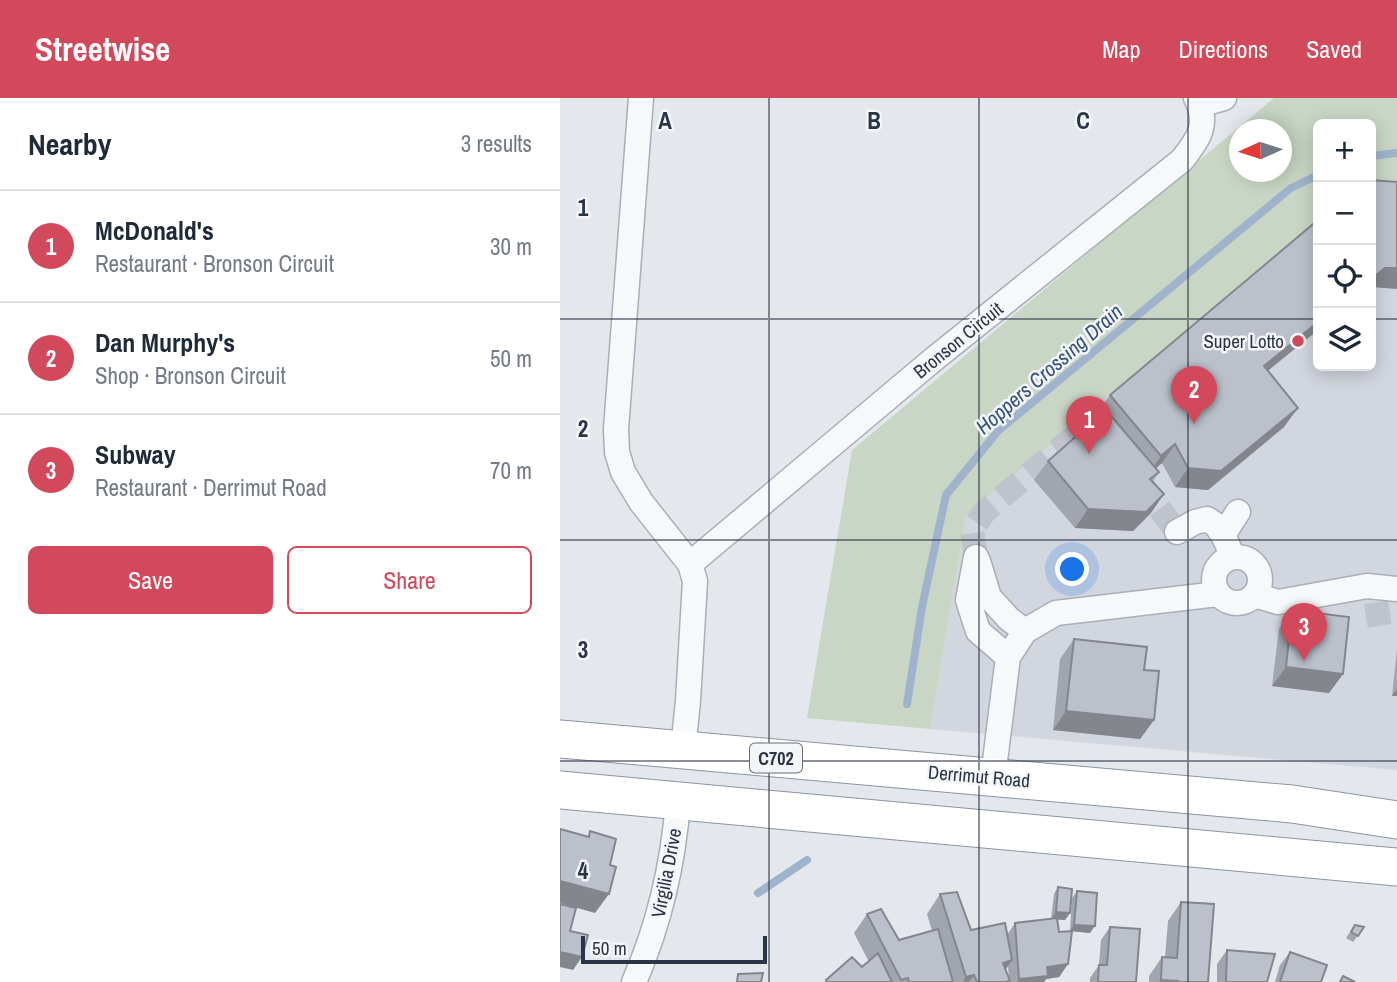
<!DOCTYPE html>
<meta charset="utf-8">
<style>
:root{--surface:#fff;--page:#f2f2f3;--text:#1f2937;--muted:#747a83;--line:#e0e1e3;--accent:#d1495b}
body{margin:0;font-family:"Archivo Narrow",sans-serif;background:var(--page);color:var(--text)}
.controls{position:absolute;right:21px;top:21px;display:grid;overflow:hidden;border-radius:10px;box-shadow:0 4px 18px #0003}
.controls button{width:63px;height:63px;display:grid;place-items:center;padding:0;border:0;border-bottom:2px solid var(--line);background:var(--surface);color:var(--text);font:35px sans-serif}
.compass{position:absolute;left:669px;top:21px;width:63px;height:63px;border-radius:50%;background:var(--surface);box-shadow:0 4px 18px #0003;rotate:267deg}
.scale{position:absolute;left:21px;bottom:18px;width:186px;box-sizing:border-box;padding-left:7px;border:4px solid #2b3445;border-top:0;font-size:19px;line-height:24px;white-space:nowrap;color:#2b3445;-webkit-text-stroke:5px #f4f6f9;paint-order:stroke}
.you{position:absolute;left:513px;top:472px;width:24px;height:24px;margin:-18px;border:5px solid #fff;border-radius:50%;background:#1a73e8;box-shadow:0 0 0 10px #1a73e833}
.badge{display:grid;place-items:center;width:46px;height:46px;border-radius:50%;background:var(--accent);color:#fff;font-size:23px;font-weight:700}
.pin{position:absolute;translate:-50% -58px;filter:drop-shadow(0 2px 4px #0008)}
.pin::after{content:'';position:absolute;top:37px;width:24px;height:21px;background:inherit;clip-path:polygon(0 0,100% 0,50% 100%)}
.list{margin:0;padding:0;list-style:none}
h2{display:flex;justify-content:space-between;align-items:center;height:91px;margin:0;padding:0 28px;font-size:30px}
h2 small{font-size:23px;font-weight:400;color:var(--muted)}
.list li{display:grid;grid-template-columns:46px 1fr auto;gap:21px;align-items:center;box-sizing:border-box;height:112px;padding:0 28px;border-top:2px solid var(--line)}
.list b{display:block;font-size:26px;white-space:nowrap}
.list p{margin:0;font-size:23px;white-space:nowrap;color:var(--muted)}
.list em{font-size:23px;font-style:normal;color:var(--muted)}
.actions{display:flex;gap:14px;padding:21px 28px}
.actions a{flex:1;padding:16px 0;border:2px solid var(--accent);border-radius:10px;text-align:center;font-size:24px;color:var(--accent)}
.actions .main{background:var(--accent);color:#fff}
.icon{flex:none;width:38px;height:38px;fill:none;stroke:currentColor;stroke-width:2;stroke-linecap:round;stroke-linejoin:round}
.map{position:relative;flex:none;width:837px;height:884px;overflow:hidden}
header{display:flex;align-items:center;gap:42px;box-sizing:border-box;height:98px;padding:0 35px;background:var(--accent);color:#fff}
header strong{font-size:33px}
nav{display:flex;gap:38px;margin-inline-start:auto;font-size:24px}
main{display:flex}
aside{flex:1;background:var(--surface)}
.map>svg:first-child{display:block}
</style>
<header>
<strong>Streetwise</strong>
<nav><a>Map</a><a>Directions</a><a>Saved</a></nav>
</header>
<main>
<aside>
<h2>Nearby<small>3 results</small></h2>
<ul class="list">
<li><span class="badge">1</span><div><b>McDonald's</b><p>Restaurant · Bronson Circuit</p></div><em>30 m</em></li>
<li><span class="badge">2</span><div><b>Dan Murphy's</b><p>Shop · Bronson Circuit</p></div><em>50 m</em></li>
<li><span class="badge">3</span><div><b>Subway</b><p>Restaurant · Derrimut Road</p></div><em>70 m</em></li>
</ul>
<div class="actions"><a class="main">Save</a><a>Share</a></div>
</aside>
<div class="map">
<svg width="837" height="884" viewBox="0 0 837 884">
<rect width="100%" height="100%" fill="#e4e7ec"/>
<path fill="#d2d6de" d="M811,97L837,99V672L370,631L406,417L758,122V268H811Z"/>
<path fill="#c9d6c5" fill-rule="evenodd" d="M714,0H837V99L811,97V26H758V122L406,417L370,631L247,620L292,352ZM680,32H722V74H680Z"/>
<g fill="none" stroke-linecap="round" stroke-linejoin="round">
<path stroke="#9fb4cc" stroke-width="8" d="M811,58L837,55
M347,606L362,509L386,397L438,333L731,90L758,77
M198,795L247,762"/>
<path stroke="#bfc3cb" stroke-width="24" stroke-dasharray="24 12" stroke-linecap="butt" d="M578,382L617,434
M416,459L412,432L425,413L527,328L536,329L549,345
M806,518L837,513"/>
<defs>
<path id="minor" d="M81,0L56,331L57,354L63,374L81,404L130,466L135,483L128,603L123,651
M640,7L664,0
M617,434L635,424L647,421L656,427L663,437
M669,450L663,437L678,414
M654 482a23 23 0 1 1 46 0a23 23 0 1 1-46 0Z
M416,459L408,502L418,533L448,559
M418,463L429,499L449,521L465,533
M130,466L374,261L622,62C638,42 650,26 636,0
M695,497L718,504L807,488L837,491
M433,679L448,559L465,533L496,515L658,496
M74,884C100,825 113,768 118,704"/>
<path id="highway" d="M0,641L732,706L837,722
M0,692L837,769"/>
</defs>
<use href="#minor" stroke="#a9aeb7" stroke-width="27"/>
<use href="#highway" stroke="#8b94a3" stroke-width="39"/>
<use href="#minor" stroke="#f7f8fa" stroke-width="24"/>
<use href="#highway" stroke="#fff" stroke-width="37"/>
</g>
<path fill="#a1a5ae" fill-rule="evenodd" d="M758,122V232L708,273L724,329L648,392L615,389L602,365L596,370L599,374L593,383L591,415L573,433L515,430L474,382L488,363L538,318L536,316L550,297Z
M732,512L783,576L769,595L712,588L719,531Z
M514,541L584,572L594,622L580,641L493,632L500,561Z
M837,551V598H832Z
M498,789L510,815L505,822L497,821L499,834L510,833L512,800L517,793L530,835L512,833L508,866L499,879L486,881L484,884H265L266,882L302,869L309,864L294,835L307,816L339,842L372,833L367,816L380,796L411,832L447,837L455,825L491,821L494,796ZM448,868L449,880L446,872Z
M621,804L648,884H589V878L602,859H605L608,823Z
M795,827L804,829L793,844L786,840Z
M550,829L576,884H530V880L539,867L541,842Z
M667,852L707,884H657V866Z
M730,854L761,884H715L720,867Z"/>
<path fill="#83868d" d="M825,170H837V191L811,189V181Z
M758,224V232L690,287L704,268Z
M738,310L724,329L648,392L615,389L628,370Z
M615,346L602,365L588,377L601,358Z
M604,396L591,415L573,433L515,430L528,411Z
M726,569L783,576L769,595L712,588Z
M837,591V598H832Z
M506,613L594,622L580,641L493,632Z
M0,783L49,796L35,815L0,805Z
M496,814L510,815L505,822L491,821Z
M514,827L535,828L530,835L510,833Z
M0,854L22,859L13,872L0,869Z
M452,862L439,881L443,865Z
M508,866L499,879L486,881L484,884H457L459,881L487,869Z
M414,877L409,884H403L406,879Z
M601,882L618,883L599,884Z"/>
<path fill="#bbc0ca" stroke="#83868d" stroke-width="2" d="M811,82L837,84V170H825L811,181Z
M758,122V224L704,268L738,310L661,373L628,370L615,346L601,358L550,297Z
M546,312L599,374L590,381L604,396L586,414L528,411L488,363Z
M732,512L789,519L783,576L726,569Z
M514,541L587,549L584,572L599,573L594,622L506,613Z
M0,731L29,739L30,733L56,741L50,767L56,769L49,796L0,783Z
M498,789L512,791L510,815L496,814Z
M517,793L537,795L535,828L514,827Z
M397,794L411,832L445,825L452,862L443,865L450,883L445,884H417L414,877L406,879L380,796Z
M621,804L654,806L648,884H618V883L601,882L602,859L617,860Z
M0,806L16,810L10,833L28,837L22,859L0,854Z
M321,811L339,842L378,831L393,884H349L348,880L341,882L307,816Z
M497,820L499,834L512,833L508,866L487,869L488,878L459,881L455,825Z
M795,827L804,829L798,838L791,834Z
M550,829L580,831L576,884H538L539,867H547Z
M667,852L715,856L707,884H666Z
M730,854L767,867L761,884H720Z
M318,855L332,884H267L266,882L292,859L302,869Z
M203,875L201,884H177L178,876Z
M783,878L795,884H780Z"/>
<path fill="none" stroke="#2b3445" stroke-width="2" stroke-opacity="0.55" d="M209,0V884M419,0V884M628,0V884M0,221H758M811,221H837M0,442H837M0,663H837"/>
<circle fill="#d1495b" stroke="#f4f6f9" stroke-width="2.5" cx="738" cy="243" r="7"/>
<g text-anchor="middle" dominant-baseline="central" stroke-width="5" stroke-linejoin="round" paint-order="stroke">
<rect fill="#f4f6f9" stroke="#676e7b" stroke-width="2" x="190" y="645.5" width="52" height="29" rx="5"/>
<g font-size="18" font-weight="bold" fill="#2b3445">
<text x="216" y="660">C702</text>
</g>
<g font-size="19" fill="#2b3445" stroke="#f4f6f9">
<text transform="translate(398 242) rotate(-39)">Bronson Circuit</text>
<text transform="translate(419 678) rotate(5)">Derrimut Road</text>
<text transform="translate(106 775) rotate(-79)">Virgilia Drive</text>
</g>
<g font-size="19" fill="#2b3445" stroke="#f4f6f9" text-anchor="end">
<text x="724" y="243">Super Lotto</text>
</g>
<g font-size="21" font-style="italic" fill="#34527a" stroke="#f4f6f9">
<text transform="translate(489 271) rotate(-41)">Hoppers Crossing Drain</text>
</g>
</g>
<g font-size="23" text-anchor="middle" font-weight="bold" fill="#2b3445" stroke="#f4f6f9" stroke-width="5" stroke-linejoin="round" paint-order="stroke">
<text x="105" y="31">A</text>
<text x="314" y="31">B</text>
<text x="523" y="31">C</text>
<text x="23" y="118">1</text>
<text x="23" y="339">2</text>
<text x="23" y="560">3</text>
<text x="23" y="781">4</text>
</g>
</svg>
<div class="controls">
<button>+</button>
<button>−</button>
<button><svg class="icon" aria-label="locate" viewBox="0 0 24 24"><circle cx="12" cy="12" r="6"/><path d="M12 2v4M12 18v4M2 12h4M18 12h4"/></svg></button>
<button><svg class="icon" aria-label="layers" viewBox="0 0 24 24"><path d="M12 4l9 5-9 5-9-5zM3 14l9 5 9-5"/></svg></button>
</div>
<svg class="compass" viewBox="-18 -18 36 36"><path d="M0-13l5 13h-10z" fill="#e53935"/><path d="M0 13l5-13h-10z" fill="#747a83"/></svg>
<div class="scale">50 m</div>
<div class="you"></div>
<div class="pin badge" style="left:529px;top:356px">1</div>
<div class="pin badge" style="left:634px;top:326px">2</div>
<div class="pin badge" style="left:744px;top:563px">3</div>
</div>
</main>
